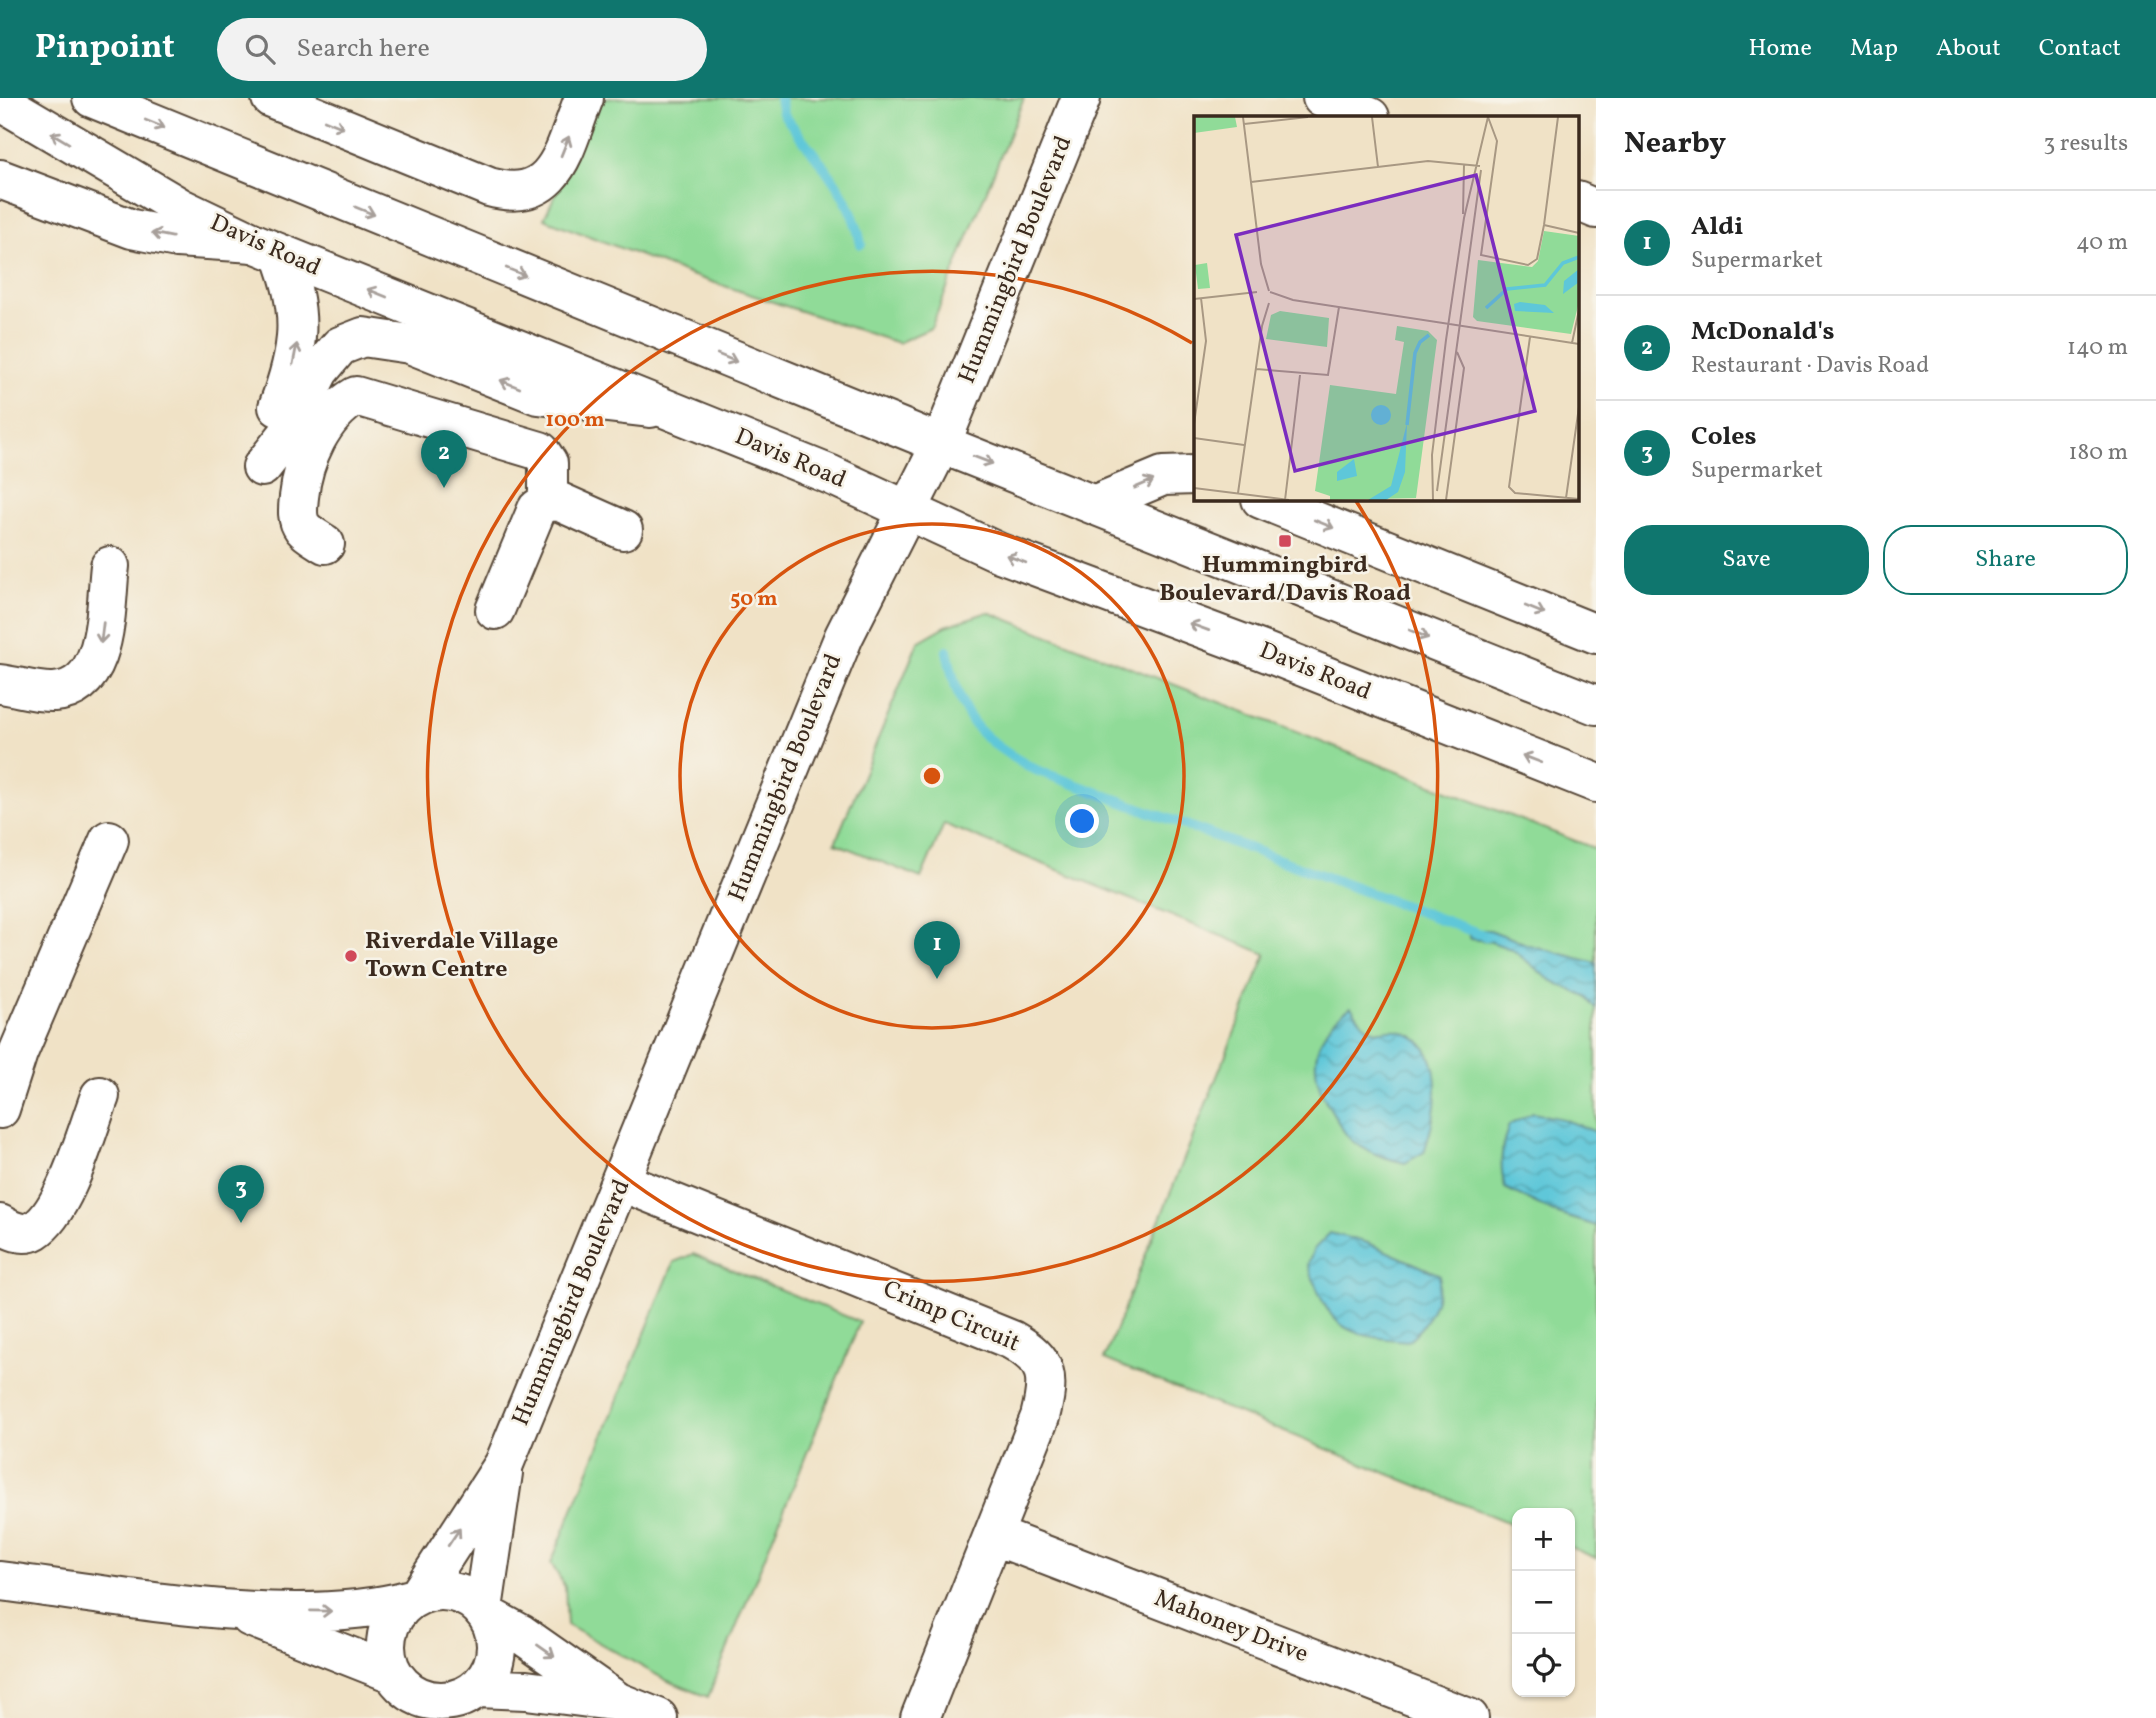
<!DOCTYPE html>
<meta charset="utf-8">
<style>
:root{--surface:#fff;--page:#f2f2f2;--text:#222;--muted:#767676;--line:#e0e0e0;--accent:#0f766e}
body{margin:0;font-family:Vollkorn,serif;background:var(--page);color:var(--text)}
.controls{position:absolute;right:21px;bottom:21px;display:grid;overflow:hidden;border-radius:14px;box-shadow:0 2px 5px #0004}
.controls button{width:63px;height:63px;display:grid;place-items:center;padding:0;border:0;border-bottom:2px solid var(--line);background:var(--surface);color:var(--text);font:35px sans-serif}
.you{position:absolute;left:1083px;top:724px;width:24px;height:24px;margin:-18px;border:5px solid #fff;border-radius:50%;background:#1a73e8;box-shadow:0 0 0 10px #1a73e833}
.badge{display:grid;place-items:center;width:46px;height:46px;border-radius:50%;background:var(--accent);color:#fff;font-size:23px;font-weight:700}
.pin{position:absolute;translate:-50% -58px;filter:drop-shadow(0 2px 4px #0008)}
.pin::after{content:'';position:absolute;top:37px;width:24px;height:21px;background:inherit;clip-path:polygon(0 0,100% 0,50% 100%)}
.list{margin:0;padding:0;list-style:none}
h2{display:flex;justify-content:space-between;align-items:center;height:91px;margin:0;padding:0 28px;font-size:30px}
h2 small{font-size:23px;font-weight:400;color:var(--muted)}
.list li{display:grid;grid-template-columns:46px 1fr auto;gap:21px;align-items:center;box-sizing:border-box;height:105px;padding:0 28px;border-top:2px solid var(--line)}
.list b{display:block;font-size:26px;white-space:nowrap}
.list p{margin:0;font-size:23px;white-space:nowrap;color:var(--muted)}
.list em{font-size:23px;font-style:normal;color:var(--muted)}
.actions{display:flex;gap:14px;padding:21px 28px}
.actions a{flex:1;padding:16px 0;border:2px solid var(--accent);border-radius:28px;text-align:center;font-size:24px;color:var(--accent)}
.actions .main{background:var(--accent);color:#fff}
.icon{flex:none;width:38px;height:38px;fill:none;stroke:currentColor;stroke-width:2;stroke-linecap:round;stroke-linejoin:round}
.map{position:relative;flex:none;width:1596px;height:1620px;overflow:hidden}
header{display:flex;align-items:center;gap:42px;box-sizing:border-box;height:98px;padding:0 35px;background:var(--accent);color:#fff}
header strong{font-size:33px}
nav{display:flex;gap:38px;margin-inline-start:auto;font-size:24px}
.search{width:490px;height:63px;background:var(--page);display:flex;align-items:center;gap:18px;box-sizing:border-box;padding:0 24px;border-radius:38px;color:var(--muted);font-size:26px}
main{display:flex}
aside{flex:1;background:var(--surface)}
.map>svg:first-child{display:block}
</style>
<header>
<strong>Pinpoint</strong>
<div class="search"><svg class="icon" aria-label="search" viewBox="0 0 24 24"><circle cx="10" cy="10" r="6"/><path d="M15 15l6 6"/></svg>Search here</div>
<nav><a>Home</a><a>Map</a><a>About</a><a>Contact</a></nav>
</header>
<main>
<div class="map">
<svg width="1596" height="1620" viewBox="0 0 1596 1620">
<defs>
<pattern id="water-waves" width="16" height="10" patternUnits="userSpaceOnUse" patternTransform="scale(1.75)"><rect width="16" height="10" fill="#5ec7d9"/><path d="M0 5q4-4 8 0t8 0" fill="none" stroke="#4fa2af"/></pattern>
</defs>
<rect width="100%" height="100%" fill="#f7f3e8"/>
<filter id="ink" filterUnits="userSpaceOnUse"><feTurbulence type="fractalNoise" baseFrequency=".0143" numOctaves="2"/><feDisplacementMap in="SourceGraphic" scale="14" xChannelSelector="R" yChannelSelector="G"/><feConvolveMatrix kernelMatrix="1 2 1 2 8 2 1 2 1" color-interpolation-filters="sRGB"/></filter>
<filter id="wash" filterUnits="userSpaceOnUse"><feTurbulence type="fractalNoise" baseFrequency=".00686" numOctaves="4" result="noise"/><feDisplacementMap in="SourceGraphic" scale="28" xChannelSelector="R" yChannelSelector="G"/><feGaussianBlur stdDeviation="1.57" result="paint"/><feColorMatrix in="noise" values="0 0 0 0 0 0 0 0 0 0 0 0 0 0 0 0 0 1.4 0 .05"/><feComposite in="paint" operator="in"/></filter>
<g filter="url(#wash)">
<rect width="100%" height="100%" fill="#f0e2c6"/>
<path fill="#90db98" stroke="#66825b" stroke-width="2" d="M599,0H1024L931,230L898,245L691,177L544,121Z
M988,514L1596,751V1460L1570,1449V1415H1517V1428L1104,1261L1266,856L944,726L921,780L835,745L918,544L946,528Z
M693,1156L860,1224L708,1599L668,1583L567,1527L565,1489L551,1465L674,1164Z"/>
<path fill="url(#water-waves)" stroke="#4c787c" stroke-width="2" d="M1478,832H1490L1529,847L1596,865V911L1586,899L1550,882L1513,852L1489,843L1470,841L1468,835Z
M1351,909C1358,918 1365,933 1379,933C1384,933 1390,931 1395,932C1452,943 1437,1016 1424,1054L1405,1065C1385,1060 1368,1055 1351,1042C1344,1035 1338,1024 1333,1015C1306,975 1310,937 1351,909Z
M1533,1015L1563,1021L1596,1034V1128L1558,1116L1505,1090C1499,1067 1501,1049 1509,1027Z
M1330,1135L1368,1145L1440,1177C1438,1204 1429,1225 1408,1243C1342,1238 1329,1230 1308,1166L1314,1151Z"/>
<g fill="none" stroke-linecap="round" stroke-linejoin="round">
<path stroke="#5ec7d9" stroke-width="10" d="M780,0L783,15C813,58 851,92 861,146
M947,553C961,621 975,639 1036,672L1486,838"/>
</g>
</g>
<g filter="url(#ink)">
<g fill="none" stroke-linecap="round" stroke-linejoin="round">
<defs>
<path id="minor" d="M271,0L489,89C557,108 564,50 584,0
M1322,0L1370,19
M0,81L132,131L177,140L254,145
M1577,103L1596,111
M278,309C300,251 304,215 281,156
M262,369L288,336L319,273L340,248L363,239L410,246L538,297L650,310
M1261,401L1596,536
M1096,406L1163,378L1195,377
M325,446C319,442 308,436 303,430C296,421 298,409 299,399C303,361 322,318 356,298L540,353L548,365V403
M495,512L537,411L548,403L560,404L623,432
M0,586C17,588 37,595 54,594C110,590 105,509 110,468
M0,1011L18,955L109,742
M622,1084L1012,1242C1049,1263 1050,1279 1040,1319L920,1620
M0,1126C10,1132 23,1139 35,1132C65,1114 87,1032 100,998
M993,1437L1469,1620
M0,1483C121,1498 295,1533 411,1501
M386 1548a55 55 0 1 1 110 0a55 55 0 1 1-110 0Z
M419,1497L504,1366L844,538L941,346L1081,0
M483,1511L503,1375
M488,1518L521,1536L618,1604L658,1620
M250,1519L392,1575
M478,1590L526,1592L612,1603"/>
<path id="major" d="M92,0L941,346L1596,607
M0,3L183,111L254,145L831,377L1000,455L1263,553L1596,685"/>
</defs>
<use href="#minor" stroke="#564637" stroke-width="42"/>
<use href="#major" stroke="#564637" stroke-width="42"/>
<use href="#minor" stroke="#fff" stroke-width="38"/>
<use href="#major" stroke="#fff" stroke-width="38"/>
</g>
<defs><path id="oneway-shaft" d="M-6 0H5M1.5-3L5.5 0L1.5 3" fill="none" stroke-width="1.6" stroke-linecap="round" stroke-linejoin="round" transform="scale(1.75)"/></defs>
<g stroke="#a79f9a">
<use href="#oneway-shaft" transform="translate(155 26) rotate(22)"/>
<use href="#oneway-shaft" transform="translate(334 26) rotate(22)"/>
<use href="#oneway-shaft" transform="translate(60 40) rotate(-149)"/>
<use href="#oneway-shaft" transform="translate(565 48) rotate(-68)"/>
<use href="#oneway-shaft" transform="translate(365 113) rotate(22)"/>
<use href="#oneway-shaft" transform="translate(162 137) rotate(-169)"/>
<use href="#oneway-shaft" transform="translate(516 174) rotate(22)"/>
<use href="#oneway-shaft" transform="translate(377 195) rotate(-158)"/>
<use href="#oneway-shaft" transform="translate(295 256) rotate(-79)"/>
<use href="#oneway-shaft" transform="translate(727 260) rotate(22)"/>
<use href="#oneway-shaft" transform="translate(510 286) rotate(-158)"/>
<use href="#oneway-shaft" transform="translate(983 362) rotate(21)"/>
<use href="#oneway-shaft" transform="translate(1144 386) rotate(-23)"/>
<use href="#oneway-shaft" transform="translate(1324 426) rotate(22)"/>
<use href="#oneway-shaft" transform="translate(1016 461) rotate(-159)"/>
<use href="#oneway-shaft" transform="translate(1535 512) rotate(22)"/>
<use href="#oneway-shaft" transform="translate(1199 529) rotate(-160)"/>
<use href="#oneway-shaft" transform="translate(102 535) rotate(97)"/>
<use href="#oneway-shaft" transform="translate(1419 536) rotate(22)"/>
<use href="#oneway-shaft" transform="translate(1532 661) rotate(-159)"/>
<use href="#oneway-shaft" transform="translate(454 1439) rotate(-56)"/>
<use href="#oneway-shaft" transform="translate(321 1513) rotate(1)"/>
<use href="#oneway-shaft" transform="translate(546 1553) rotate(35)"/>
</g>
</g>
<g fill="none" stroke="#d7540e" stroke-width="3.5">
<circle cx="932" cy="678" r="252"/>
<path d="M1356 403A505 505 0 1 1 1192 245"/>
</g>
<g fill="#d1495b" stroke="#f7f3e8" stroke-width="2.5">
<rect x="1278" y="436" width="14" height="14" rx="3.5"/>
<circle cx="351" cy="858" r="7"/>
</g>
<g text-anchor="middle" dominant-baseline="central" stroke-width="5" stroke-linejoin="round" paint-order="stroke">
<g font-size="24" fill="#3b2a1e" stroke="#f7f3e8">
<text transform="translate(265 148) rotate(24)">Davis Road</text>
<text transform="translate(1016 162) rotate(-68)">Hummingbird Boulevard</text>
<text transform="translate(790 361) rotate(23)">Davis Road</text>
<text transform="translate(1315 574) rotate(22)">Davis Road</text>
<text transform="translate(786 680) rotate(-68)">Hummingbird Boulevard</text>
<text transform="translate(572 1205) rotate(-67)">Hummingbird Boulevard</text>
<text transform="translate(951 1219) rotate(23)">Crimp Circuit</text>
<text transform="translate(1231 1529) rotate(21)">Mahoney Drive</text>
</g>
<g font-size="24" font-weight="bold" fill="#3b2a1e" stroke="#f7f3e8">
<text x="1285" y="468">Hummingbird<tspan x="1285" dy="28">Boulevard/Davis Road</tspan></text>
<text x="365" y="844" text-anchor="start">Riverdale Village<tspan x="365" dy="28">Town Centre</tspan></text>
</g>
</g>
<g transform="translate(1194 18)">
<rect width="385" height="385" fill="#f0e2c6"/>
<path d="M0,1H41L43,11L0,17ZM350,115L385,120V186L377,218L283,205L279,201L284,144L338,151L344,145ZM13,147L16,172L4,173L1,149ZM86,195L135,202L133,231L72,223L77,199ZM203,210L234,215L243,224L222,382L136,384V380L121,375L136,269L202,278L210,226L201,224Z" fill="#90db98"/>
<path d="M385,153V166L369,178L370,165ZM326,186L351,189L360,197L321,195L320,188ZM177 299a10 10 0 1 1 20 0a10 10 0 1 1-20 0ZM213,307L211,356L204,376L192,384H174L197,370ZM160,343L163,360L143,365V356Z" fill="#5ec7d9"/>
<path fill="none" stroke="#5ec7d9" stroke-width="3.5" d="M292,192L313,173L351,169L369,147L385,141M213,309L221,237L226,226L235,219"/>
<path fill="none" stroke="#a89883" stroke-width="2" d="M49,1L67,148L75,175M178,1L184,51M294,1L303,25L287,139L334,149L343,143L350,109L364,1M50,8L114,1M57,66L234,45L286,50M0,95V120M269,98L270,48M350,109L385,117M76,176L99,184L385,228M0,183L63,176M336,221L315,371L321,377L385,383M378,227L385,194M62,253L134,259L145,191M0,308L12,225L7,182M0,322L50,329M0,372L95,384M243,375L287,54M44,377L68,210L75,187M372,382L385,291M91,384L106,259M239,384L238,339L252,224L270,102L294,1M252,384L270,252L263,236"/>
<path fill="#7b2cbf" fill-opacity="0.15" stroke="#7b2cbf" stroke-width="3.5" d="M282,59L341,295L101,355L42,119Z"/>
<rect width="385" height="385" fill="none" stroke="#3b2a1e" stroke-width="3.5"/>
</g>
<circle cx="932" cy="678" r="10" fill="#d7540e" stroke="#f7f3e8" stroke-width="3.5"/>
<g font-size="21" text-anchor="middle" font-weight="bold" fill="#d7540e" stroke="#f7f3e8" stroke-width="5" stroke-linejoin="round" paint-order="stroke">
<text x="575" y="328">100 m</text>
<text x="754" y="507">50 m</text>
</g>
</svg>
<div class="controls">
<button>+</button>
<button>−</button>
<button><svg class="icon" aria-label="locate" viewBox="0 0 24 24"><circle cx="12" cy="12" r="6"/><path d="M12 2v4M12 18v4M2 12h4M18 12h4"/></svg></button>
</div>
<div class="you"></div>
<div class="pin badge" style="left:937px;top:881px">1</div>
<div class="pin badge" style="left:444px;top:390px">2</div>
<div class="pin badge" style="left:241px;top:1125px">3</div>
</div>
<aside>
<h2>Nearby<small>3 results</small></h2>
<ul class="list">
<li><span class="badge">1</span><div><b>Aldi</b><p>Supermarket</p></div><em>40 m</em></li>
<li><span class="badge">2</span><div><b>McDonald's</b><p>Restaurant · Davis Road</p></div><em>140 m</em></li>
<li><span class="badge">3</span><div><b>Coles</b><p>Supermarket</p></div><em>180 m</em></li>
</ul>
<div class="actions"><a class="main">Save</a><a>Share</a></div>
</aside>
</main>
